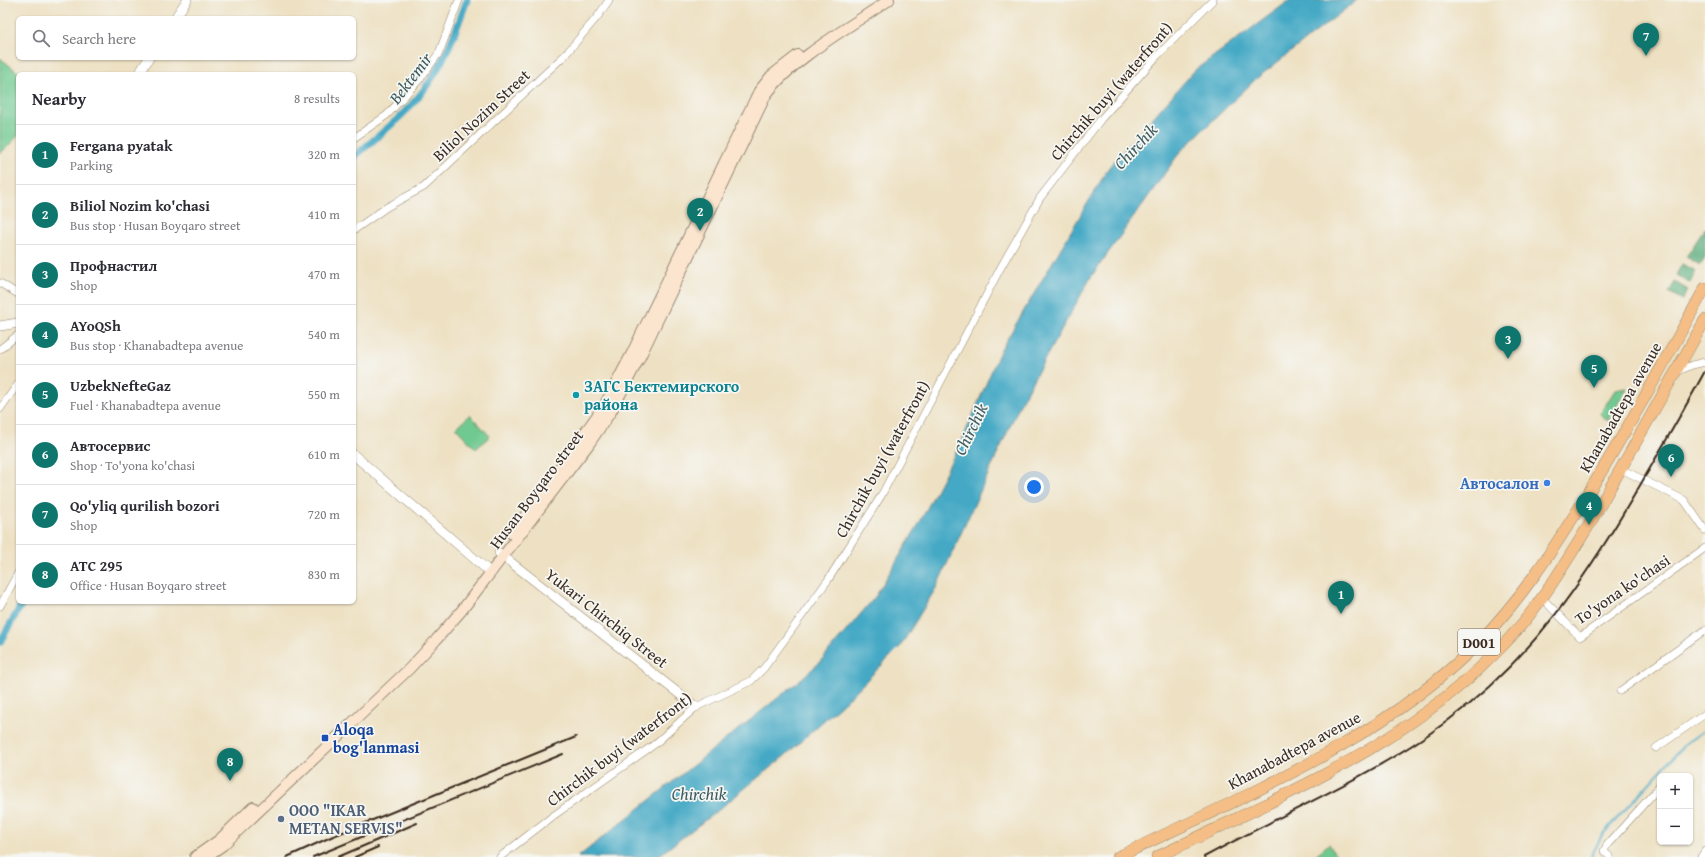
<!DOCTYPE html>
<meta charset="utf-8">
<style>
:root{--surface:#fff;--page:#f7f7f7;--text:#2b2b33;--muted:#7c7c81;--line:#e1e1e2;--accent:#0f766e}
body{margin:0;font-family:"Gentium Book Plus",serif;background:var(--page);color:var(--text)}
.controls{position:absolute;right:12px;bottom:12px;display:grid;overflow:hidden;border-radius:6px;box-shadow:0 1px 3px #0004}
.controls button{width:36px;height:36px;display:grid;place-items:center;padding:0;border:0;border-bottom:1px solid var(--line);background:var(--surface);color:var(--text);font:20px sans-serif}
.you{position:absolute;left:1034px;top:487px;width:14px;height:14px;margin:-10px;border:3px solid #fff;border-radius:50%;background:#1a73e8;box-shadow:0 0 0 6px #1a73e833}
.badge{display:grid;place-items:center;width:26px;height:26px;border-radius:50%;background:var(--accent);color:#fff;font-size:13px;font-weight:700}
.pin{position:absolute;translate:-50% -33px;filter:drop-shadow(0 1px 2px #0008)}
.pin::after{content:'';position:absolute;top:21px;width:14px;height:12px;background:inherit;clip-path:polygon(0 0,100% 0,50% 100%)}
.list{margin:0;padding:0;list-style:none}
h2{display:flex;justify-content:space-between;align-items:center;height:52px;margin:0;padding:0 16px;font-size:17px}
h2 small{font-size:13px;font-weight:400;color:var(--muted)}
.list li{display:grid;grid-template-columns:26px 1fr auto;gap:12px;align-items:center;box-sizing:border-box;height:60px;padding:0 16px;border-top:1px solid var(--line)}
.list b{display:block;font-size:15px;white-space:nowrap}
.list p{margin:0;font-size:13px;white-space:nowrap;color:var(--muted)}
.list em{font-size:13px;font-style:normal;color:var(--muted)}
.icon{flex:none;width:22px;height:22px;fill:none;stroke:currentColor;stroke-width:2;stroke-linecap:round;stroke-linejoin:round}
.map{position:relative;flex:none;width:1705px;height:857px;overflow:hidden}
.search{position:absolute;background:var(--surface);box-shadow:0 1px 3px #0004;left:16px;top:16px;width:340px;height:44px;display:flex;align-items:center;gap:10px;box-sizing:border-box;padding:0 14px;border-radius:6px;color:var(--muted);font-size:15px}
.panel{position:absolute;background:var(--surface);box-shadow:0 1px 3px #0004;left:16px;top:72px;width:340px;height:532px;border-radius:6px}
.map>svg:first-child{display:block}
</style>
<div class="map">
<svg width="1705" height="857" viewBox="0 0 1705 857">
<rect width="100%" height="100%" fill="#f6f6f2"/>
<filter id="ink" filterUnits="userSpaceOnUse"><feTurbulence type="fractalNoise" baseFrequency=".025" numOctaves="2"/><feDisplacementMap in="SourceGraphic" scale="8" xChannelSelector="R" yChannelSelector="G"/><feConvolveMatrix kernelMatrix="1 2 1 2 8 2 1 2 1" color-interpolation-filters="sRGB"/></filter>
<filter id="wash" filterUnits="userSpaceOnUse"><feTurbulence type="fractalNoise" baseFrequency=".012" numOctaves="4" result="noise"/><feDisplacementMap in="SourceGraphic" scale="16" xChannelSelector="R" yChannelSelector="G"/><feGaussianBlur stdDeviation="0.9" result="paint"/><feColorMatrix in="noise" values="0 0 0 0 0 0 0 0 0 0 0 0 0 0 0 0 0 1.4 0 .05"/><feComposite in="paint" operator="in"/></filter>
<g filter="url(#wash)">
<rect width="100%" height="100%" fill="#eee1c3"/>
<path fill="#6fc991" stroke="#557a58" d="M0,58L20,74H18V136L0,154Z
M1627,388L1608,421L1600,414L1615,390Z
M470,415L490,436L476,449L456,428Z
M1329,844L1337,857H1313Z"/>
<path fill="#5bad7b" stroke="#4b6c4c" d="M1705,228V257L1700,265L1686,257Z
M1682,264L1696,271L1690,283L1676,275Z
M1675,282L1688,290L1682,300L1669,292Z"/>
<path fill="#45a9c5" stroke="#406a72" d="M1290,0H1357L1256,79L1180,152L1091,277L1023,398L936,588L900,647L855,692L786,755L717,811L657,857H578L794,685L818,664L875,597L920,522L963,438L1000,351L1109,167L1195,70Z"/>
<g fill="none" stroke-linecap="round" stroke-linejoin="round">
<path stroke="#45a9c5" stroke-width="2" d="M1591,857L1602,835L1686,743L1705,730"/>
<path stroke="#45a9c5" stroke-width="7" d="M354,157C380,134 411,111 430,81C447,56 457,28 467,0
M0,642L23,602"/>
</g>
</g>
<g filter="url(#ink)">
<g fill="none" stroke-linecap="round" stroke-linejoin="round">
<defs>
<path id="minor" d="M354,138L387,115L420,79L439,53L459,0
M354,230L387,207L424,187L565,55L598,16L609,0
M0,283L18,294
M0,349L18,335
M1676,372L1692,365L1705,362
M0,409L18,384
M1621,469L1684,500L1705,530
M1542,598L1580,637L1705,548
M0,606L18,573
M1620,691L1705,630
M1656,748L1705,714
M500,857L553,816L655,744L696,707L751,681L764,668L828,580L881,496L1001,267L1040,198L1101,119L1157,56L1213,0
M1610,857L1604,851L1607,845L1660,786
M1701,857L1705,851"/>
<path id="tertiary" d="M175,18L187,0
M139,74L149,58
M0,326L18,323
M354,455L491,573
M499,553L696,707"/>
<path id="secondary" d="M512,534L604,406L632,353L759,91L771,76L798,55
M195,857L219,840L253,807
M206,857L223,845L409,669L436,640L462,610L589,444L612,410L640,357L766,95C793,58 851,26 889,0"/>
<path id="trunk" d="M1118,857C1240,797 1380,742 1477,644C1519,602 1550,554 1581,505C1625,434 1665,361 1705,288
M1157,857C1279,797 1413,743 1507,641C1540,606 1564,565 1589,525L1705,320"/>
</defs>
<use href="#minor" stroke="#948670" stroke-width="8"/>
<use href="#tertiary" stroke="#948670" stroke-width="10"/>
<use href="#secondary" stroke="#948670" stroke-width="12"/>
<use href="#trunk" stroke="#948670" stroke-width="12"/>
<use href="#minor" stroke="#fff" stroke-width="7"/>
<use href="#tertiary" stroke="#fff" stroke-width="9"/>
<use href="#secondary" stroke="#fbe5cf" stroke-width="10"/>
<use href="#trunk" stroke="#f5be86" stroke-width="11"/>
<path stroke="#3b2a1e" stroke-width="2" d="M287,857L331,837L576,737
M313,857L563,754
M338,857L417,823
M355,857L378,847
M1204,857C1284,813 1373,776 1446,722C1533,658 1586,578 1639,487C1661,449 1684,410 1705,371"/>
</g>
</g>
<circle fill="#0f9aa8" stroke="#f6f6f2" stroke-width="1.5" cx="576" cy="395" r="4"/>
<circle fill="#3f7fe0" stroke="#f6f6f2" stroke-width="1.5" cx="1547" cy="483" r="4"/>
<rect fill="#1a4fb4" stroke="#f6f6f2" stroke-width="1.5" x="321" y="734" width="8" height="8" rx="2"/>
<circle fill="#5c6f8a" stroke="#f6f6f2" stroke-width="1.5" cx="281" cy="819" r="4"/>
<g text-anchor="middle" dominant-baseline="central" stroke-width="3.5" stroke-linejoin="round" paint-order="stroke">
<rect fill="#f6f6f2" stroke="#73675e" stroke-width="1" x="1458" y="629" width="42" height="26" rx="3"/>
<g font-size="15" font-weight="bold" fill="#3b2a1e">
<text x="1479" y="642">D001</text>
</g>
<g font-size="16" fill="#3b2a1e" stroke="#f6f6f2">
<text transform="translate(1111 91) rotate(-49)">Chirchik buyi (waterfront)</text>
<text transform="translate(481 115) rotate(-43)">Biliol Nozim Street</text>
<text transform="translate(1620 407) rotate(-60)">Khanabadtepa avenue</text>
<text transform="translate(882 459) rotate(-61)">Chirchik buyi (waterfront)</text>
<text transform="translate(536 489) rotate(-53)">Husan Boyqaro street</text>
<text transform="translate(1622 589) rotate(-34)">To'yona ko'chasi</text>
<text transform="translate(607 618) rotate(38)">Yukari Chirchiq Street</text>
<text transform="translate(619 749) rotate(-37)">Chirchik buyi (waterfront)</text>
<text transform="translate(1294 750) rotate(-28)">Khanabadtepa avenue</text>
</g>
<g font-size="16" font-weight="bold" fill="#0d838f" stroke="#f6f6f2" text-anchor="start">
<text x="584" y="386">ЗАГС Бектемирского<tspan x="584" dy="18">района</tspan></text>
</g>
<g font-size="16" font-weight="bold" fill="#366cbe" stroke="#f6f6f2" text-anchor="end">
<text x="1539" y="483">Автосалон</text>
</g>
<g font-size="16" font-weight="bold" fill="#164399" stroke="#f6f6f2" text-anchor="start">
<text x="333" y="729">Aloqa<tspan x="333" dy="18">bog'lanmasi</tspan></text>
</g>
<g font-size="16" font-weight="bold" fill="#4e5e75" stroke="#f6f6f2" text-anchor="start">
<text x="289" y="810">OOO "IKAR<tspan x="289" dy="18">METAN SERVIS"</tspan></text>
</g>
<g font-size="17" font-style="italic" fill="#3f5d61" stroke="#f6f6f2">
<text transform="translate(410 78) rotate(-53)">Bektemir</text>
<text transform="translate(1135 146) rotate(-47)">Chirchik</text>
<text transform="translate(970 429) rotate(-64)">Chirchik</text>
<text x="699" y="793">Chirchik</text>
</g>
</g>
</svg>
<div class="controls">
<button>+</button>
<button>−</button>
</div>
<div class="you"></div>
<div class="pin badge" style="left:1341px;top:614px">1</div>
<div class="pin badge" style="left:700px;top:231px">2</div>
<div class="pin badge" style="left:1508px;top:359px">3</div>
<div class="pin badge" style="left:1589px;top:525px">4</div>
<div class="pin badge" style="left:1594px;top:388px">5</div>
<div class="pin badge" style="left:1671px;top:477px">6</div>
<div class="pin badge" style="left:1646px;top:56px">7</div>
<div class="pin badge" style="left:230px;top:781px">8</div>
<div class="search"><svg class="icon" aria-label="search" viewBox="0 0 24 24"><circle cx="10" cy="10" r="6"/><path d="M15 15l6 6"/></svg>Search here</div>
<section class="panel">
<h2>Nearby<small>8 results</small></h2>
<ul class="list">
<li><span class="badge">1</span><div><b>Fergana pyatak</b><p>Parking</p></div><em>320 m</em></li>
<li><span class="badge">2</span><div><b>Biliol Nozim ko'chasi</b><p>Bus stop · Husan Boyqaro street</p></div><em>410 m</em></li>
<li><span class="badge">3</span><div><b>Профнастил</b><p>Shop</p></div><em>470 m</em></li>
<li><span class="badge">4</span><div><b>AYoQSh</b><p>Bus stop · Khanabadtepa avenue</p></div><em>540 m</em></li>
<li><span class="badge">5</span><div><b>UzbekNefteGaz</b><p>Fuel · Khanabadtepa avenue</p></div><em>550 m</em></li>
<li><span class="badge">6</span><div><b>Автосервис</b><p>Shop · To'yona ko'chasi</p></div><em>610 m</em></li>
<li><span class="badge">7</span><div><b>Qo'yliq qurilish bozori</b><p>Shop</p></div><em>720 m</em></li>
<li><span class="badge">8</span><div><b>ATC 295</b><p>Office · Husan Boyqaro street</p></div><em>830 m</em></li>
</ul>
</section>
</div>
